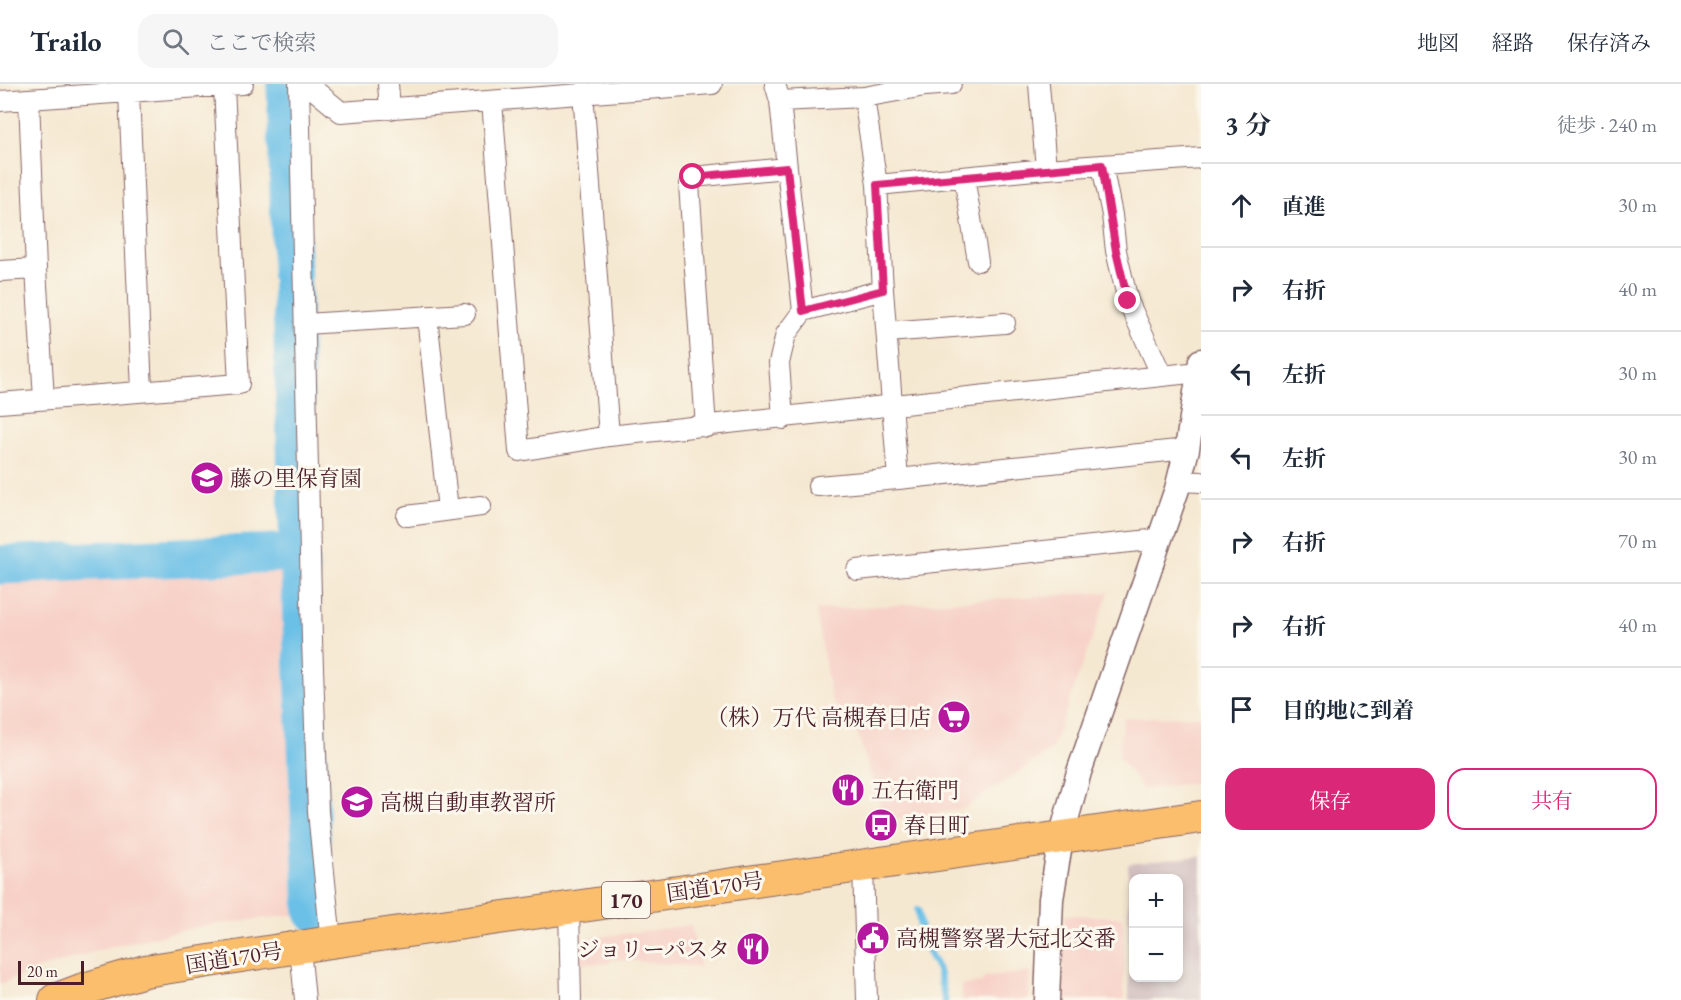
<!DOCTYPE html>
<html lang="ja">
<meta charset="utf-8">
<style>
:root{--surface:#fff;--page:#f6f6f7;--text:#1f2937;--muted:#747a83;--line:#e0e1e3;--accent:#db2777}
body{margin:0;font-family:"EB Garamond","Noto Serif JP",serif;background:var(--page);color:var(--text)}
.controls{position:absolute;right:18px;bottom:18px;display:grid;overflow:hidden;border-radius:12px;box-shadow:0 3px 9px #0003}
.controls button{width:54px;height:54px;display:grid;place-items:center;padding:0;border:0;border-bottom:2px solid var(--line);background:var(--surface);color:var(--text);font:30px sans-serif}
.scale{position:absolute;left:18px;bottom:15px;width:66px;box-sizing:border-box;padding-left:6px;border:3px solid #4a1f2b;border-top:0;font-size:16px;line-height:21px;white-space:nowrap;color:#4a1f2b;-webkit-text-stroke:4px #fbf7ec;paint-order:stroke}
.stop{position:absolute;width:18px;height:18px;margin:-14px;border:4px solid #db2777;border-radius:50%;background:#fff}
.stop.end{background:#db2777;border-color:#fff;box-shadow:0 2px 6px #0008}
.list{margin:0;padding:0;list-style:none}
h2{display:flex;justify-content:space-between;align-items:center;height:78px;margin:0;padding:0 24px;font-size:26px}
h2 small{font-size:20px;font-weight:400;color:var(--muted)}
.list li{display:grid;grid-template-columns:39px 1fr auto;gap:18px;align-items:center;box-sizing:border-box;height:84px;padding:0 24px;border-top:2px solid var(--line)}
.list b{display:block;font-size:22px;white-space:nowrap}
.list em{font-size:20px;font-style:normal;color:var(--muted)}
.actions{display:flex;gap:12px;padding:18px 24px}
.actions a{flex:1;padding:14px 0;border:2px solid var(--accent);border-radius:18px;text-align:center;font-size:21px;color:var(--accent)}
.actions .main{background:var(--accent);color:#fff}
.icon{flex:none;width:33px;height:33px;fill:none;stroke:currentColor;stroke-width:2;stroke-linecap:round;stroke-linejoin:round}
.map{position:relative;flex:none;width:1201px;height:916px;overflow:hidden}
header{display:flex;align-items:center;gap:36px;box-sizing:border-box;height:84px;padding:0 30px;background:var(--surface);border-bottom:2px solid var(--line)}
header strong{font-size:28px}
nav{display:flex;gap:33px;margin-inline-start:auto;font-size:21px}
.search{width:420px;height:54px;background:var(--page);display:flex;align-items:center;gap:15px;box-sizing:border-box;padding:0 21px;border-radius:18px;color:var(--muted);font-size:22px}
main{display:flex}
aside{flex:1;background:var(--surface)}
.map>svg:first-child{display:block}
</style>
<header>
<strong>Trailo</strong>
<div class="search"><svg class="icon" aria-label="search" viewBox="0 0 24 24"><circle cx="10" cy="10" r="6"/><path d="M15 15l6 6"/></svg>ここで検索</div>
<nav><a>地図</a><a>経路</a><a>保存済み</a></nav>
</header>
<main>
<div class="map">
<svg width="1201" height="916" viewBox="0 0 1201 916">
<rect width="100%" height="100%" fill="#fbf7ec"/>
<filter id="ink" filterUnits="userSpaceOnUse"><feTurbulence type="fractalNoise" baseFrequency=".0167" numOctaves="2"/><feDisplacementMap in="SourceGraphic" scale="12" xChannelSelector="R" yChannelSelector="G"/><feConvolveMatrix kernelMatrix="1 2 1 2 8 2 1 2 1" color-interpolation-filters="sRGB"/></filter>
<filter id="wash" filterUnits="userSpaceOnUse"><feTurbulence type="fractalNoise" baseFrequency=".008" numOctaves="4" result="noise"/><feDisplacementMap in="SourceGraphic" scale="24" xChannelSelector="R" yChannelSelector="G"/><feGaussianBlur stdDeviation="1.35" result="paint"/><feColorMatrix in="noise" values="0 0 0 0 0 0 0 0 0 0 0 0 0 0 0 0 0 1.4 0 .05"/><feComposite in="paint" operator="in"/></filter>
<g filter="url(#wash)">
<rect width="100%" height="100%" fill="#f5e8d1"/>
<path fill="#f7d1c7" d="M290,478L309,829L202,842L111,863L38,885L0,900V486Z
M1109,508L1052,665L963,725L885,737L858,651L831,615L816,526Z
M1201,632V698L1143,705L1118,672L1124,634Z
M1065,831L1123,833L1124,916H1062Z
M691,841L700,883L613,875L607,880L577,879L574,856Z
M1030,888L1028,916H962V901L981,899L985,893Z"/>
<path fill="#d2bfc0" fill-rule="evenodd" d="M1201,772V916H1129L1128,780ZM1134,794H1178V894H1134Z"/>
<g fill="none" stroke-linecap="round" stroke-linejoin="round">
<path stroke="#6ac0e7" stroke-width="7" d="M918,826L922,856L938,885L945,916"/>
<path stroke="#6ac0e7" stroke-width="39" d="M286,0L299,468L314,828
M0,481L299,468"/>
</g>
</g>
<g filter="url(#ink)">
<g fill="none" stroke-linecap="round" stroke-linejoin="round">
<defs>
<path id="minor" d="M299,0L312,556L318,728L331,858
M307,0L341,28L712,0
M388,0L390,25
M775,0L780,17L864,13L925,2L951,0
M1039,0L1046,85L1201,74
M583,8L609,352
M129,9L142,307
M864,13L877,101L883,206
M29,15L36,185L44,315
M0,17L243,0
M492,17L519,367L609,352L1199,288
M1102,81L1112,131L1116,167L1128,217L1162,292
M787,84L803,227
M964,93L978,177
M877,101L1046,85
M0,187L36,185
M427,232L448,426
M305,240L465,230
M887,248L1005,239
M0,319L239,300L224,3
M783,335L779,279L786,250L803,227L883,206L898,395L818,402
M706,343L689,100L693,93L787,84L780,17
M898,395L1187,365
M1179,397L1201,398
M407,432L481,422
M857,486L1160,455
M863,782L867,916
M569,824L571,916
M300,864L305,916"/>
<path id="tertiary" d="M1047,916L1051,815L1061,754L1079,688L1177,405L1187,365L1201,277"/>
<path id="trunk" d="M55,916L84,905L145,887L331,858L1201,733"/>
</defs>
<use href="#minor" stroke="#866565" stroke-width="22"/>
<use href="#tertiary" stroke="#866565" stroke-width="27"/>
<use href="#trunk" stroke="#866565" stroke-width="34"/>
<use href="#minor" stroke="#fff" stroke-width="20"/>
<use href="#tertiary" stroke="#fff" stroke-width="24"/>
<use href="#trunk" stroke="#fabe6d" stroke-width="32"/>
</g>
</g>
<g fill="none" stroke-linecap="round" stroke-linejoin="round" filter="url(#ink)">
<path stroke="#db2777" stroke-width="8" d="M693,93L787,84L803,227L883,206L877,101L1102,81L1116,167L1128,217"/>
</g>
<defs>
<symbol id="school-disc" viewBox="-11 -11 22 22"><circle r="9.5" fill="#b5179e" stroke="#fbf7ec"/><path d="M0-5L7-2L0 1L-7-2ZM-4 1L0 2.5L4 1V4Q0 6-4 4Z" fill="#fff"/></symbol>
<symbol id="supermarket-disc" viewBox="-11 -11 22 22"><circle r="9.5" fill="#b5179e" stroke="#fbf7ec"/><path d="M-6-5.5h2.5l.6 2H6L4.5 2H-2.5L-4.4-4H-6ZM-1.5 3.2a1.3 1.3 0 1 0 .1 0ZM3 3.2a1.3 1.3 0 1 0 .1 0Z" fill="#fff"/></symbol>
<symbol id="restaurant-disc" viewBox="-11 -11 22 22"><circle r="9.5" fill="#b5179e" stroke="#fbf7ec"/><path d="M-5-6h1v4h1v-4h1v4h1v-4h1v5L-1.5 .5V6h-2V.5L-5-1ZM5-6V6H3V1.5H1.5Q1.5-4 5-6Z" fill="#fff"/></symbol>
<symbol id="bus-disc" viewBox="-11 -11 22 22"><circle r="9.5" fill="#b5179e" stroke="#fbf7ec"/><path d="M-5-6H5V4H4V6H2V4H-2V6H-4V4H-5ZM-3.5-4V0h7V-4ZM-3.5 1.2v1.5H-2V1.2ZM2 1.2v1.5H3.5V1.2Z" fill="#fff"/></symbol>
<symbol id="civic-disc" viewBox="-11 -11 22 22"><circle r="9.5" fill="#b5179e" stroke="#fbf7ec"/><path d="M-.6-6.5H3V-4.5H.6V-3L4-1V1h2V6H-6V1h2V-1L-.6-3ZM-1.2 2.5V6h2.4V2.5Z" fill="#fff"/></symbol>
</defs>
<g fill-rule="evenodd">
<use href="#school-disc" x="188" y="375" width="38" height="38"/>
<use href="#supermarket-disc" x="935" y="614" width="38" height="38"/>
<use href="#restaurant-disc" x="829" y="687" width="38" height="38"/>
<use href="#school-disc" x="338" y="699" width="38" height="38"/>
<use href="#bus-disc" x="862" y="722" width="38" height="38"/>
<use href="#civic-disc" x="854" y="835" width="38" height="38"/>
<use href="#restaurant-disc" x="734" y="846" width="38" height="38"/>
</g>
<g text-anchor="middle" dominant-baseline="central" stroke-width="6" stroke-linejoin="round" paint-order="stroke">
<rect fill="#fbf7ec" stroke="#7f6065" stroke-width="1.5" x="602" y="798" width="48" height="36" rx="4.5"/>
<g font-size="21" font-weight="bold" fill="#4a1f2b">
<text x="626" y="816">170</text>
</g>
<g font-size="22" fill="#4a1f2b" stroke="#fbf7ec" text-anchor="start">
<text x="230" y="394">藤の里保育園</text>
<text x="931" y="633" text-anchor="end">（株）万代 高槻春日店</text>
<text x="871" y="706">五右衛門</text>
<text x="380" y="718">高槻自動車教習所</text>
<text x="904" y="741">春日町</text>
<text x="896" y="854">高槻警察署大冠北交番</text>
<text x="730" y="865" text-anchor="end">ジョリーパスタ</text>
</g>
<g font-size="22" fill="#4a1f2b" stroke="#fbf7ec">
<text transform="translate(715 803) rotate(-8)">国道170号</text>
<text transform="translate(234 874) rotate(-9)">国道170号</text>
</g>
</g>
</svg>
<div class="controls">
<button>+</button>
<button>−</button>
</div>
<div class="scale">20 m</div>
<div class="stop" style="left:693px;top:93px"></div>
<div class="stop end" style="left:1128px;top:217px"></div>
</div>
<aside>
<h2>3 分<small>徒歩 · 240 m</small></h2>
<ul class="list">
<li><svg class="icon" aria-label="ahead" viewBox="0 0 24 24"><path d="M12 20V5M6 11l6-6 6 6"/></svg><div><b>直進</b></div><em>30 m</em></li>
<li><svg class="icon" aria-label="right" viewBox="0 0 24 24"><path d="M7 20v-9h11M14 6l5 5-5 5"/></svg><div><b>右折</b></div><em>40 m</em></li>
<li><svg class="icon" aria-label="left" viewBox="0 0 24 24"><path d="M17 20v-9H6M10 6l-5 5 5 5"/></svg><div><b>左折</b></div><em>30 m</em></li>
<li><svg class="icon" aria-label="left" viewBox="0 0 24 24"><path d="M17 20v-9H6M10 6l-5 5 5 5"/></svg><div><b>左折</b></div><em>30 m</em></li>
<li><svg class="icon" aria-label="right" viewBox="0 0 24 24"><path d="M7 20v-9h11M14 6l5 5-5 5"/></svg><div><b>右折</b></div><em>70 m</em></li>
<li><svg class="icon" aria-label="right" viewBox="0 0 24 24"><path d="M7 20v-9h11M14 6l5 5-5 5"/></svg><div><b>右折</b></div><em>40 m</em></li>
<li><svg class="icon" aria-label="arrive" viewBox="0 0 24 24"><path d="M6 21V4h12l-3 4 3 4H6"/></svg><div><b>目的地に到着</b></div></li>
</ul>
<div class="actions"><a class="main">保存</a><a>共有</a></div>
</aside>
</main>
